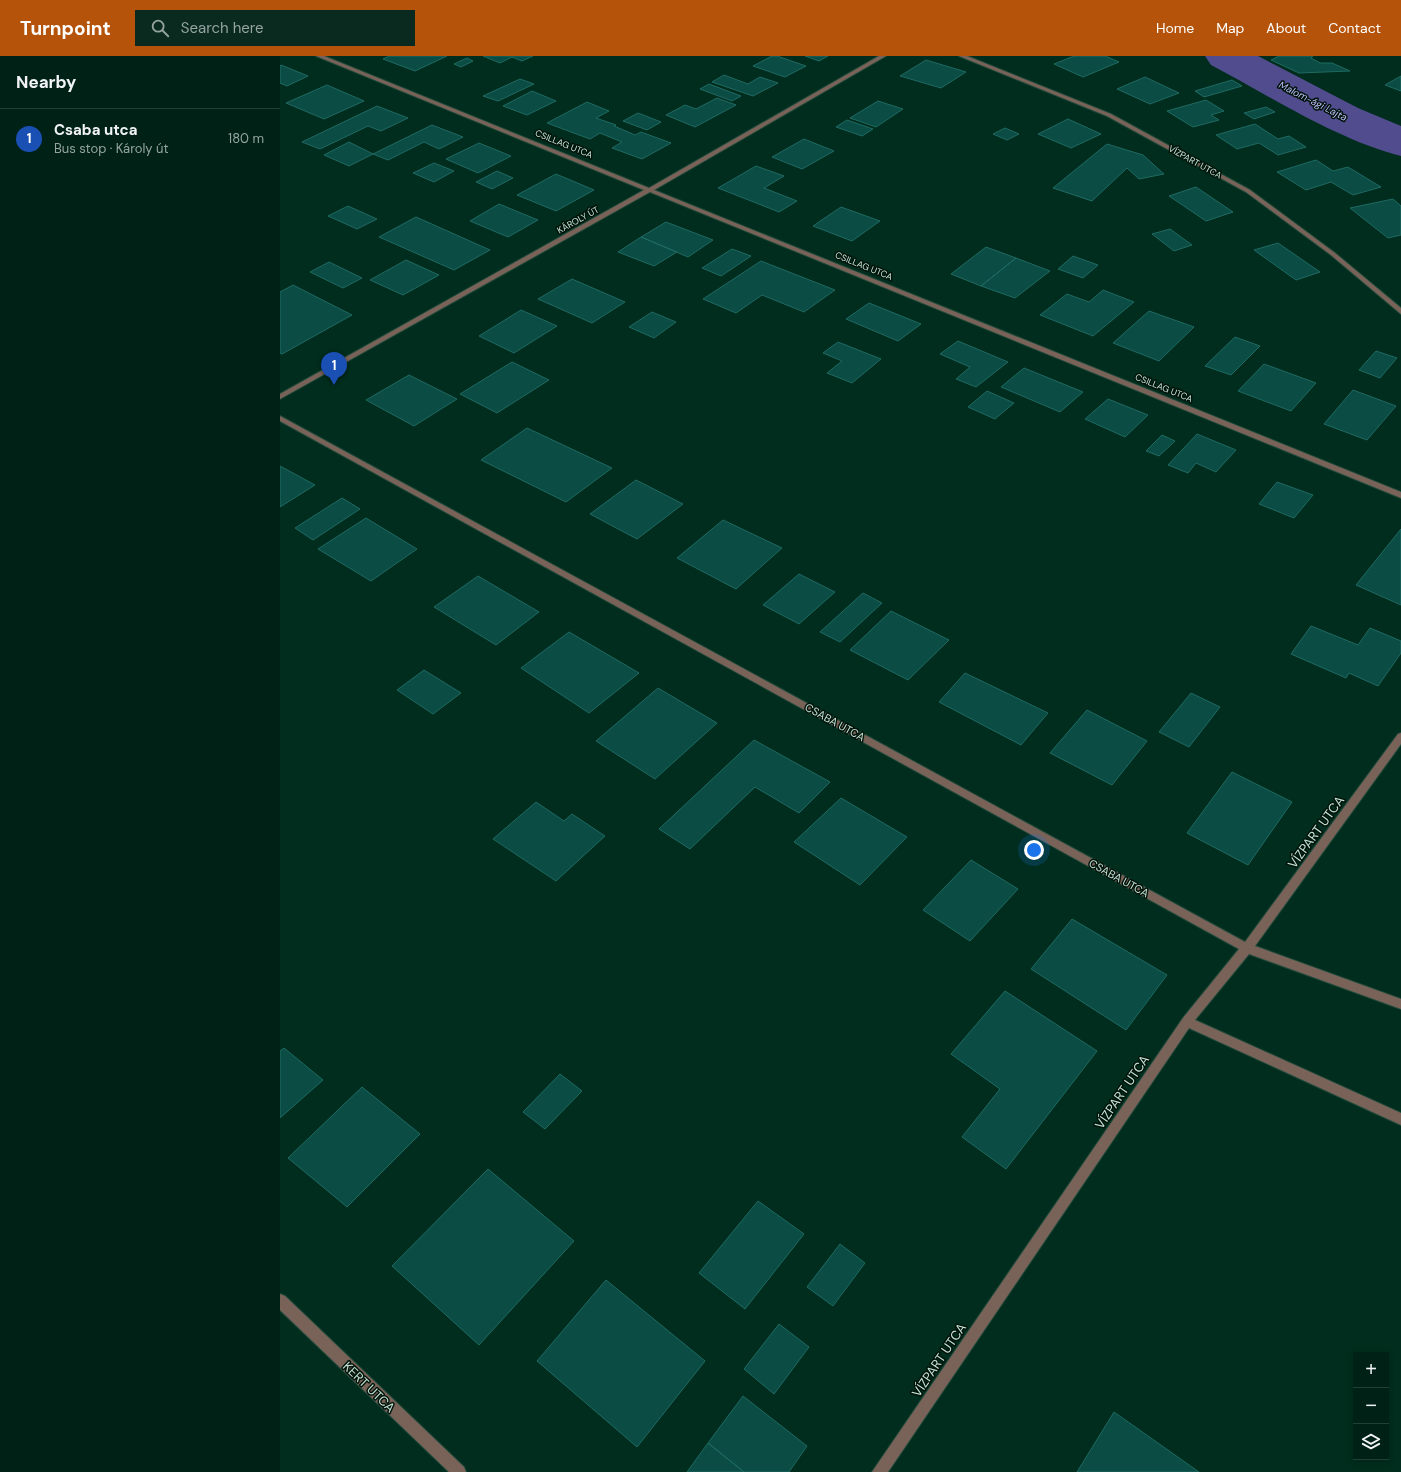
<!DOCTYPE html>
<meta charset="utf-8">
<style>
:root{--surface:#002216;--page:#0a2a1f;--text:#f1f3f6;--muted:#95a4a1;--line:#223f35;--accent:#b45309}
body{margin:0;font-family:"DM Sans",sans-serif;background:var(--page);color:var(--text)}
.controls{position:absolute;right:12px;bottom:12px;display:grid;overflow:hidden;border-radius:0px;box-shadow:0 2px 6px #0003}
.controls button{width:36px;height:36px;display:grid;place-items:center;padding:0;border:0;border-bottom:1px solid var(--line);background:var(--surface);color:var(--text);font:20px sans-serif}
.you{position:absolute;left:754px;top:794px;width:14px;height:14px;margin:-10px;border:3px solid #fff;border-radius:50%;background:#1a73e8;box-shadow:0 0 0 6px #1a73e833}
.badge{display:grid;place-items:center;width:26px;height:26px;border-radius:50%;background:var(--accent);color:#fff;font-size:13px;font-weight:700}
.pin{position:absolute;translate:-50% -33px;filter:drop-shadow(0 1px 2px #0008)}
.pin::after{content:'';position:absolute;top:21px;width:14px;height:12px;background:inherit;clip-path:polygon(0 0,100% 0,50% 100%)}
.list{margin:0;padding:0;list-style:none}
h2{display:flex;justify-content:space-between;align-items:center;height:52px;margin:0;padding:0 16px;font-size:17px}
h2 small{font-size:13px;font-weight:400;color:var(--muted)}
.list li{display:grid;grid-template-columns:26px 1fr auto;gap:12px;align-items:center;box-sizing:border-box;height:60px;padding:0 16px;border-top:1px solid var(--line)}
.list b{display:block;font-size:15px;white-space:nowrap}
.list p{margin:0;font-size:13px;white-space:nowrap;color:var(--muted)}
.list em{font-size:13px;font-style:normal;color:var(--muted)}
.icon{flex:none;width:22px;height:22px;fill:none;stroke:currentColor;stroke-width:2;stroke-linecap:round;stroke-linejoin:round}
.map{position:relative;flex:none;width:1121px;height:1416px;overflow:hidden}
header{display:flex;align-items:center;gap:24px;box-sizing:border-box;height:56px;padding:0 20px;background:var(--accent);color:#fff}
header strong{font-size:19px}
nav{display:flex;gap:22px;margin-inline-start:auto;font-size:14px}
.search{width:280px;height:36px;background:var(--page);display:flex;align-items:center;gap:10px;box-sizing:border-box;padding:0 14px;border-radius:0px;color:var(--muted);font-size:15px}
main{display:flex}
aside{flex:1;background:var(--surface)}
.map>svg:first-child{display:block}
</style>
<header>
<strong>Turnpoint</strong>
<div class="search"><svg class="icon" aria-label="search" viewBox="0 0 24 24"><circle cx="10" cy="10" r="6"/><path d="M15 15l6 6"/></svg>Search here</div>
<nav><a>Home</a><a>Map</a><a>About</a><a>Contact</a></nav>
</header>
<main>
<aside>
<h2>Nearby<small></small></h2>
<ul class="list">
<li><span class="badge" style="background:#1a4fb4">1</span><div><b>Csaba utca</b><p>Bus stop · Károly út</p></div><em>180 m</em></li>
</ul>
</aside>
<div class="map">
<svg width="1121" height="1416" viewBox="0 0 1121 1416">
<rect width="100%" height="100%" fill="#002d1d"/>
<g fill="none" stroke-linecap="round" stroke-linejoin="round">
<path fill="#504c8d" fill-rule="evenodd" d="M925,0H978L1078,52L1121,70V100C1057,84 990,40 931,9Z"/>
</g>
<path fill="#0b4c45" stroke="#1f6a62" d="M109,0H167L135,15L103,3Z
M203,0H253L242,5L232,1L220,7Z
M492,0H497L526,10L505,21L473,10Z
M525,0H548L539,5Z
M794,0H825L839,6L803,21L774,8Z
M999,0H1033L1031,2L1040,7H1052L1070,15L1019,17L991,4Z
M187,2L193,5L181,11L174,8Z
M646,4L686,16L661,32L620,20Z
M0,10L1,9L28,20L7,30L0,27Z
M444,19L468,28L480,21L498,27L473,40L432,26Z
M1121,20V35L1105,29Z
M865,21L899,37L870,48L837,33Z
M240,23L254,28L218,45L203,40Z
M952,24L962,30L924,41L915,35Z
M429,28L461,40L452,45L420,33Z
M47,29L84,45L44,63L6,47Z
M252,35L276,45L247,59L223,50Z
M437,42L456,49L415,71L386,59L405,49L416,53Z
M926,44L944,55L931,59L939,64L913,71L887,55Z
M598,45L623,53L596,71L570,62Z
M307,46L329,55L316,62L336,69L334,70L355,79L361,76L391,87L362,103L332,92L342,86L320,77L310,83L267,67Z
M97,50L128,62L101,75L88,70L40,93L22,86Z
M986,51L995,56L974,63L964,57Z
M358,57L381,66L367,74L343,65Z
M788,63L821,78L791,92L758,78Z
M567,64L593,73L582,80L556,71Z
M975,68L998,83L1009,80L1026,91L998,99L979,87L957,93L936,79Z
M152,69L183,81L159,93L144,86L108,104L93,98Z
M725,72L739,78L727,84L713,78Z
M524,83L554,95L522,113L492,101Z
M69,86L93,98L69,110L44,99Z
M199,87L231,100L198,117L166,103Z
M827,88L863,99L884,118L859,123L847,112L812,145L773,132Z
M1036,104L1053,115L1068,111L1101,131L1073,139L1051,126L1026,134L997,116Z
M154,107L174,115L154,126L133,117Z
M476,110L504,120L484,132L517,145L499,156L438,132Z
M217,115L233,122L212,133L196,126Z
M276,118L314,134L276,155L237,139Z
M916,131L953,156L926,165L889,140Z
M1113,143L1121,150V179L1108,182L1070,152Z
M219,148L258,164L228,181L190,165Z
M68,150L97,163L77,173L48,160Z
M561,151L600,165L572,185L533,170Z
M136,161L210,194L174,214L99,181Z
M386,166L433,184L408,201L361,181Z
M890,173L912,189L894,195L872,178Z
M361,181L397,196L374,210L338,196Z
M998,187L1040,216L1016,224L974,194Z
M706,191L736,202L701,230L671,218Z
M452,193L471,200L441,220L422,212Z
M793,200L818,209L803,222L778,213Z
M736,202L770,215L735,242L701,230Z
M126,204L159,219L123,239L90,224Z
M481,205L555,234L524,256L482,239L456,257L423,243Z
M49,206L82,222L63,232L30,216Z
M292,223L345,246L312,267L258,243Z
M13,229L72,259L2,298L0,297V236Z
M823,234L854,246L813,280L760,259L787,238L809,246Z
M589,247L641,268L618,285L566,263Z
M241,254L277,270L234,297L199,280Z
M869,255L914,271L879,305L833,287Z
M372,256L396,266L374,282L349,271Z
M955,281L980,290L951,319L925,310Z
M678,285L728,306L696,331L676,323L690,311L660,298Z
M558,286L601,303L572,327L547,317L562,305L543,297Z
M1096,295L1117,302L1100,322L1079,314Z
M232,306L269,324L217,357L180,338Z
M984,308L1036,327L1011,355L958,335Z
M744,312L803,336L780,356L721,331Z
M129,319L177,343L134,370L86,344Z
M1073,334L1116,350L1087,384L1044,368Z
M707,335L734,347L715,363L688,351Z
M828,343L868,359L845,381L805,363Z
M247,372L332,412L286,446L201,404Z
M917,378L956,394L936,416L916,407L908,417L888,409Z
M882,379L895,385L879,400L866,395Z
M0,410L35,429L0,451Z
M356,424L403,448L357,483L310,458Z
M997,426L1033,439L1014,462L979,448Z
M62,442L80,453L33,484L15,472Z
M86,462L137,493L91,525L38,493Z
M443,464L502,492L456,533L397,502Z
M1121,473V549L1076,529Z
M519,518L555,536L519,568L483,549Z
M198,520L259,556L216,589L154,551Z
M583,537L602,547L560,586L540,576Z
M611,555L669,584L628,624L570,594Z
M1031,570L1078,589L1090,572L1121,585V597L1098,630L1069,617L1066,622L1011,598Z
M289,576L359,617L309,657L241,612Z
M144,614L181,637L153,658L117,634Z
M685,617L768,657L741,689L659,646Z
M378,632L437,667L375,723L316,685Z
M911,637L940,651L909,691L879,676Z
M807,654L867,685L832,729L770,697Z
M474,684L550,726L519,757L475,731L410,793L379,773Z
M952,716L1012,746L968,809L907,777Z
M561,742L627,781L580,829L514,786Z
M256,746L284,765L292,758L325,780L276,825L213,783Z
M691,804L738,833L690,885L643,854Z
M792,863L887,919L846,974L751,913Z
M725,935L817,995L726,1113L682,1081L720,1033L671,998Z
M4,992L43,1024L0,1062V995Z
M280,1018L302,1035L265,1073L243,1056Z
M82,1031L140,1078L67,1151L8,1102Z
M208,1113L294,1185L199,1289L112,1210Z
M478,1145L524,1178L465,1253L419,1217Z
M560,1188L585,1207L553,1250L527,1231Z
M326,1224L425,1305L357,1391L257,1305Z
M499,1268L529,1291L494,1338L464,1313Z
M463,1340L527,1390L509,1416H464L428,1387Z
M834,1356L919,1416H797Z
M428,1387L464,1416H407Z"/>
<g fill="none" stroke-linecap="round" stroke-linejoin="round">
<defs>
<path id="minor" d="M36,0H44L369,132L599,0H606L374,134L1121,436V442L370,136L0,343V338L364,134Z
M679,0H687L831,58L970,134L1055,197L1121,252V258L1051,199L966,136L827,60Z
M0,360L965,886L1118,678L1121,677V688L975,890L1121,943V953L969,898L915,964L1121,1057V1069L909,972L608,1416H592L903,962L959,893L0,365Z
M0,1238L5,1240L184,1411L186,1416H169L0,1254Z"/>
</defs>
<use href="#minor" stroke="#204a3b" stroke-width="2"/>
<use href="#minor" fill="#796359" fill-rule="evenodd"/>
</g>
<g text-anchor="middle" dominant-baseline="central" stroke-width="3" stroke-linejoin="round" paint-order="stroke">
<g font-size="9" fill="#c7e4d6" stroke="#00130a">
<text transform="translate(284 88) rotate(22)">CSILLAG UTCA</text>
<text transform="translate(915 106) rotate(29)">VÍZPART UTCA</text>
<text transform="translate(298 164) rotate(-29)">KÁROLY ÚT</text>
<text transform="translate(584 210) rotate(22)">CSILLAG UTCA</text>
<text transform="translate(884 332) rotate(22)">CSILLAG UTCA</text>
</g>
<g font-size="10" font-style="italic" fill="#bcbcf6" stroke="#00130a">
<text transform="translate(1033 45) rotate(27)">Malom-ági Lajta</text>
</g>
<g font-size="11" fill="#c7e4d6" stroke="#00130a">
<text transform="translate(555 666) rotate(29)">CSABA UTCA</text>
<text transform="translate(839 822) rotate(29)">CSABA UTCA</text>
</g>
<g font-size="13" fill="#c7e4d6" stroke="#00130a">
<text transform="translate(1036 776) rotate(-54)">VÍZPART UTCA</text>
<text transform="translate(842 1036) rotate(-56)">VÍZPART UTCA</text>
<text transform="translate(659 1304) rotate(-56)">VÍZPART UTCA</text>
<text transform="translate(89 1331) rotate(44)">KERT UTCA</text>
</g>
</g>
</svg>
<div class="controls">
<button>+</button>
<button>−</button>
<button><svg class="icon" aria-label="layers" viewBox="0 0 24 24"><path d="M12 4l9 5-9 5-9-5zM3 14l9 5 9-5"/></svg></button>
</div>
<div class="you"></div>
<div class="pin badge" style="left:54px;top:329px;background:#1a4fb4">1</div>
</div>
</main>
